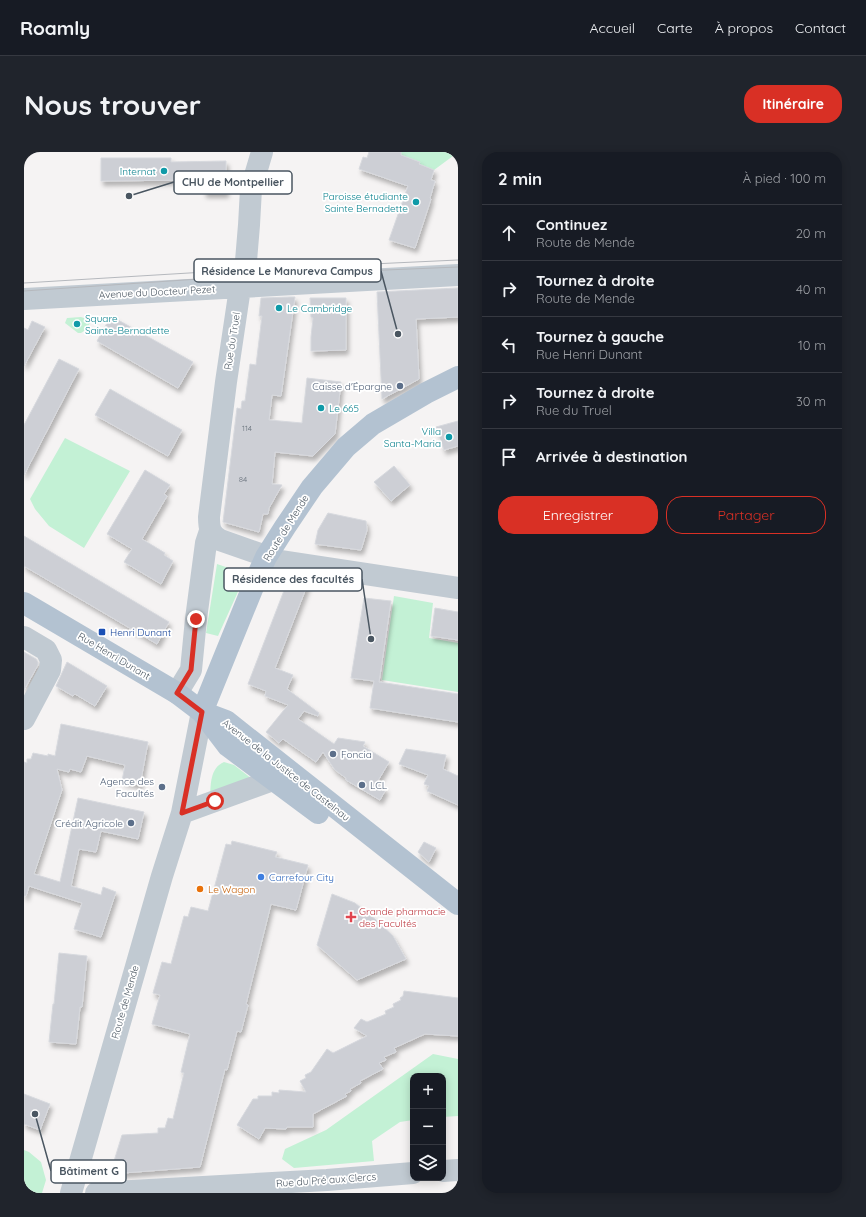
<!DOCTYPE html>
<html lang="fr">
<meta charset="utf-8">
<style>
:root{--surface:#171b24;--page:#20242c;--text:#f1f3f6;--muted:#9ea1a6;--line:#363941;--accent:#d93025}
body{margin:0;font-family:Quicksand,sans-serif;background:var(--page);color:var(--text)}
.controls{position:absolute;right:12px;bottom:12px;display:grid;overflow:hidden;border-radius:8px;box-shadow:0 2px 10px #0003}
.controls button{width:36px;height:36px;display:grid;place-items:center;padding:0;border:0;border-bottom:1px solid var(--line);background:var(--surface);color:var(--text);font:20px sans-serif}
.stop{position:absolute;width:12px;height:12px;margin:-9px;border:3px solid #d93025;border-radius:50%;background:#fff}
.stop.end{background:#d93025;border-color:#fff;box-shadow:0 1px 4px #0008}
.list{margin:0;padding:0;list-style:none}
h2{display:flex;justify-content:space-between;align-items:center;height:52px;margin:0;padding:0 16px;font-size:17px}
h2 small{font-size:13px;font-weight:400;color:var(--muted)}
.list li{display:grid;grid-template-columns:26px 1fr auto;gap:12px;align-items:center;box-sizing:border-box;height:56px;padding:0 16px;border-top:1px solid var(--line)}
.list b{display:block;font-size:15px;white-space:nowrap}
.list p{margin:0;font-size:13px;white-space:nowrap;color:var(--muted)}
.list em{font-size:13px;font-style:normal;color:var(--muted)}
.actions{display:flex;gap:8px;padding:12px 16px}
.actions a{flex:1;padding:9px 0;border:1px solid var(--accent);border-radius:16px;text-align:center;font-size:14px;color:var(--accent)}
.actions .main{background:var(--accent);color:#fff}
.icon{flex:none;width:22px;height:22px;fill:none;stroke:currentColor;stroke-width:2;stroke-linecap:round;stroke-linejoin:round}
.map{position:relative;flex:none;width:434px;height:1041px;overflow:hidden;border-radius:16px}
header{display:flex;align-items:center;gap:24px;box-sizing:border-box;height:56px;padding:0 20px;background:var(--surface);border-bottom:1px solid var(--line)}
header strong{font-size:19px}
nav{display:flex;gap:22px;margin-inline-start:auto;font-size:14px}
.intro{display:flex;align-items:center;justify-content:space-between;box-sizing:border-box;height:96px;padding:0 24px}
h1{margin:0;font-size:28px}
.button{padding:10px 18px;border-radius:16px;background:var(--accent);color:#fff;font-size:14px;font-weight:700}
main{display:flex;gap:24px;padding:0 24px}
aside{flex:1;background:var(--surface);border-radius:16px;box-shadow:0 2px 10px #0003}
.map>svg:first-child{display:block}
</style>
<header>
<strong>Roamly</strong>
<nav><a>Accueil</a><a>Carte</a><a>À propos</a><a>Contact</a></nav>
</header>
<div class="intro"><h1>Nous trouver</h1><a class="button">Itinéraire</a></div>
<main>
<div class="map">
<svg width="434" height="1041" viewBox="0 0 434 1041">
<defs>
<filter id="shadow"><feDropShadow dx="2.5" dy="4.5" stdDeviation="2" flood-color="#0004"/></filter>
</defs>
<rect width="100%" height="100%" fill="#f5f3f3"/>
<path fill="#c3f1d5" d="M372,0H431L429,4L410,18L395,12L396,10L377,3Z
M57,165L63,167L66,171L63,177L57,181H54L41,171L43,166Z
M41,286L106,319L60,396L25,374L11,357L6,347Z
M193,412L222,422L194,484L182,481Z
M370,444L409,451L405,486L434,491V540L358,528Z
M200,610L210,613L232,630L186,645C187,632 186,616 200,610Z
M409,902L434,907V964L419,965V924H389V968L376,970L348,989L350,1009L270,1016L258,1007L261,997L302,978Z
M0,998L5,1000L17,1010L22,1028L18,1041H0Z"/>
<path fill="#cdcfd5" stroke="#d7d9de" filter="url(#shadow)" d="M345,0H377V3L396,10L395,12L410,18L407,28L411,29L406,46L407,47L391,96L365,88L384,34L335,17L339,5L343,6Z
M77,6H147V10L202,9V41H180V29L165,30V28L77,29Z
M434,136V165L392,167L395,227L358,247L353,140Z
M266,145H271L257,244L248,243L245,268L278,271L283,226L317,230L311,282L289,304L251,300L248,332L258,333L245,356L244,362H239L235,380L199,370L213,256L217,257L218,249H221L226,212L232,213L238,164H235L237,146Z
M286,146H322V198L287,199V185L289,166L287,165Z
M87,164L169,210L154,236L73,189Z
M8,169L21,175L0,214V176L4,178Z
M35,207L55,217L0,323V273Z
M86,237L158,278L144,304L71,263Z
M434,269V294L420,298L412,275Z
M370,314L386,333L367,349L350,330Z
M121,318L146,333L140,342L143,344L118,387L141,401L140,403L149,409L137,432L100,410L108,397L83,382Z
M304,361L342,369L343,378L337,398L291,392L294,378Z
M0,384L145,470L133,492L0,414Z
M266,423L286,426L251,516L269,523L263,537L295,561L294,564L280,559L274,567L310,592L314,586L341,590L339,594L365,610L352,632L362,637L356,648L322,628V626L311,618L299,600L292,610L259,587L255,591L242,580L264,553L241,544L242,539L224,532Z
M340,446L367,449L355,530L434,542V570L346,556L350,529L327,526Z
M411,456L434,460V488L407,484Z
M0,500L12,507L14,510V513L0,538Z
M43,510L83,534L71,554L51,542L49,544L32,534Z
M37,572L124,590L116,633L98,629L101,613L63,604L57,620L46,617L45,620L33,617L38,638L10,722L36,730L54,646L120,660L114,687L77,679L72,700L55,697L47,734L77,743L79,735L92,740L77,785L50,777L58,751L5,734L2,744H0V610L3,611V607H7L9,601L24,604V602L31,604Z
M382,597L422,603L419,617L434,624V653L403,639L405,634L400,632L404,623L375,612Z
M208,689L253,700L251,705L284,713L272,758L247,752L222,852L224,853L217,880L213,879L203,918L201,917L176,1015L86,1022L98,983L134,981V976H141L144,966L149,967L160,921L157,920L166,882L128,872L136,843L129,841L138,810L147,812L160,764L164,765L167,755L184,759L202,692L207,693Z
M400,690L412,696L405,710L394,700Z
M308,742L331,751L351,767L369,784L382,807L333,828L293,793Z
M35,801L63,804L58,855H56L52,892L25,890L29,852H30Z
M380,839L434,846V884L401,882L370,896L372,900L360,905L362,908L355,911L359,917L336,929L337,931L326,937L327,939L321,942L323,944L289,962V975H263L262,977L241,976L235,987L213,973L229,947H234V944H248V940L255,941V938L282,940L276,929L282,926L281,923L287,920L303,897L309,901L343,884L330,876L337,867L343,870L362,862L361,859L370,855L369,852L377,848L376,846L379,844Z
M0,942L26,952L16,978L0,972Z"/>
<g fill="none" stroke-linecap="round" stroke-linejoin="round">
<path stroke="#c1cad2" stroke-width="22" d="M238,0L227,37L225,73L222,109L216,136L202,230L185,365C185,376 186,382 196,388L256,409L434,436
M0,147L434,123
M0,485L22,498L27,508L26,518L0,567
M153,541L167,518L172,467L182,391L186,379
M158,661L249,628
M419,1019L434,1018
M47,1041L138,724L158,661L178,560
M72,1041L303,1028L389,1021"/>
<path stroke="#b3c2d1" stroke-width="22" d="M0,451L153,541L178,560L202,569L434,752
M178,560L233,425L242,405L261,375L288,335L322,295L349,272L402,241L434,225
M178,560L204,594L294,661"/>
<path stroke="#b5b8bd" stroke-width="1" d="M0,131L198,119L434,108
M0,139L219,124L434,115"/>
</g>
<g fill="none" stroke-linecap="round" stroke-linejoin="round">
<path stroke="#d93025" stroke-width="5" d="M172,467L167,518L153,541L178,560L158,661L191,649"/>
</g>
<g fill="#0f9aa8" stroke="#fff" stroke-width="1.5">
<circle cx="140" cy="19" r="4"/>
<circle cx="392" cy="50" r="4"/>
<circle cx="255" cy="156" r="4"/>
<circle cx="53" cy="172" r="4"/>
<circle cx="297" cy="256" r="4"/>
<circle cx="425" cy="285" r="4"/>
</g>
<g fill="#5c6f8a" stroke="#fff" stroke-width="1.5">
<circle cx="376" cy="234" r="4"/>
<circle cx="309" cy="602" r="4"/>
<circle cx="338" cy="633" r="4"/>
<circle cx="138" cy="635" r="4"/>
<circle cx="107" cy="671" r="4"/>
</g>
<rect fill="#1a4fb4" stroke="#fff" stroke-width="1.5" x="74" y="476" width="8" height="8" rx="2"/>
<circle fill="#3f7fe0" stroke="#fff" stroke-width="1.5" cx="237" cy="725" r="4"/>
<circle fill="#e8710a" stroke="#fff" stroke-width="1.5" cx="176" cy="737" r="4"/>
<path fill="#e0444e" stroke="#fff" stroke-width="1.5" d="M325 759h4v4h4v4h-4v4h-4v-4h-4v-4h4z"/>
<g text-anchor="middle" dominant-baseline="central" stroke-width="3.5" stroke-linejoin="round" paint-order="stroke">
<g font-size="8" fill="#6b747e">
<text x="223" y="276">114</text>
<text x="219" y="327">84</text>
</g>
<g font-size="10" fill="#0d838f" stroke="#fff" text-anchor="end">
<text x="132" y="19">Internat</text>
<text x="384" y="44">Paroisse étudiante<tspan x="384" dy="12">Sainte Bernadette</tspan></text>
<text x="263" y="156" text-anchor="start">Le Cambridge</text>
<text x="61" y="166" text-anchor="start">Square<tspan x="61" dy="12">Sainte-Bernadette</tspan></text>
<text x="305" y="256" text-anchor="start">Le 665</text>
<text x="417" y="279">Villa<tspan x="417" dy="12">Santa-Maria</tspan></text>
</g>
<g font-size="10" fill="#4a5661" stroke="#fff">
<text transform="translate(133 140) rotate(-3)">Avenue du Docteur Pezet</text>
<text transform="translate(208 189) rotate(-81)">Rue du Truel</text>
<text transform="translate(262 376) rotate(-58)">Route de Mende</text>
<text transform="translate(90 504) rotate(31)">Rue Henri Dunant</text>
<text transform="translate(262 618) rotate(38)">Avenue de la Justice de Castelnau</text>
<text transform="translate(101 850) rotate(-74)">Route de Mende</text>
<text transform="translate(302 1028) rotate(-4)">Rue du Pré aux Clercs</text>
</g>
<g font-size="10" fill="#4e5e75" stroke="#fff" text-anchor="end">
<text x="368" y="234">Caisse d'Épargne</text>
<text x="317" y="602" text-anchor="start">Foncia</text>
<text x="130" y="629">Agence des<tspan x="130" dy="12">Facultés</tspan></text>
<text x="346" y="633" text-anchor="start">LCL</text>
<text x="99" y="671">Crédit Agricole</text>
</g>
<g font-size="10" fill="#164399" stroke="#fff" text-anchor="start">
<text x="86" y="480">Henri Dunant</text>
</g>
<g font-size="10" fill="#366cbe" stroke="#fff" text-anchor="start">
<text x="245" y="725">Carrefour City</text>
</g>
<g font-size="10" fill="#c56008" stroke="#fff" text-anchor="start">
<text x="184" y="737">Le Wagon</text>
</g>
<g font-size="10" fill="#be3a42" stroke="#fff" text-anchor="start">
<text x="335" y="759">Grande pharmacie<tspan x="335" dy="12">des Facultés</tspan></text>
</g>
</g>
<path fill="none" stroke="#4a5661" stroke-width="1.5" d="M105 44L150 30M374 182L357 119M347 487L338 427M11 962L27 1019"/>
<g fill="#4a5661" stroke="#fff" stroke-width="1.5">
<circle cx="105" cy="44" r="4"/>
<circle cx="374" cy="182" r="4"/>
<circle cx="347" cy="487" r="4"/>
<circle cx="11" cy="962" r="4"/>
</g>
<g fill="#fff" stroke="#4a5661" stroke-width="1.5">
<rect x="150" y="19" width="118" height="23" rx="4"/>
<rect x="170" y="107" width="187" height="23" rx="4"/>
<rect x="200" y="416" width="138" height="23" rx="4"/>
<rect x="27" y="1008" width="75" height="23" rx="4"/>
</g>
<g font-size="11" text-anchor="middle" font-weight="bold" fill="#4a5661">
<text x="209" y="34">CHU de Montpellier</text>
<text x="263" y="123">Résidence Le Manureva Campus</text>
<text x="269" y="431">Résidence des facultés</text>
<text x="65" y="1023">Bâtiment G</text>
</g>
</svg>
<div class="controls">
<button>+</button>
<button>−</button>
<button><svg class="icon" aria-label="layers" viewBox="0 0 24 24"><path d="M12 4l9 5-9 5-9-5zM3 14l9 5 9-5"/></svg></button>
</div>
<div class="stop" style="left:191px;top:649px"></div>
<div class="stop end" style="left:172px;top:467px"></div>
</div>
<aside>
<h2>2 min<small>À pied · 100 m</small></h2>
<ul class="list">
<li><svg class="icon" aria-label="ahead" viewBox="0 0 24 24"><path d="M12 20V5M6 11l6-6 6 6"/></svg><div><b>Continuez</b><p>Route de Mende</p></div><em>20 m</em></li>
<li><svg class="icon" aria-label="right" viewBox="0 0 24 24"><path d="M7 20v-9h11M14 6l5 5-5 5"/></svg><div><b>Tournez à droite</b><p>Route de Mende</p></div><em>40 m</em></li>
<li><svg class="icon" aria-label="left" viewBox="0 0 24 24"><path d="M17 20v-9H6M10 6l-5 5 5 5"/></svg><div><b>Tournez à gauche</b><p>Rue Henri Dunant</p></div><em>10 m</em></li>
<li><svg class="icon" aria-label="right" viewBox="0 0 24 24"><path d="M7 20v-9h11M14 6l5 5-5 5"/></svg><div><b>Tournez à droite</b><p>Rue du Truel</p></div><em>30 m</em></li>
<li><svg class="icon" aria-label="arrive" viewBox="0 0 24 24"><path d="M6 21V4h12l-3 4 3 4H6"/></svg><div><b>Arrivée à destination</b></div></li>
</ul>
<div class="actions"><a class="main">Enregistrer</a><a>Partager</a></div>
</aside>
</main>
